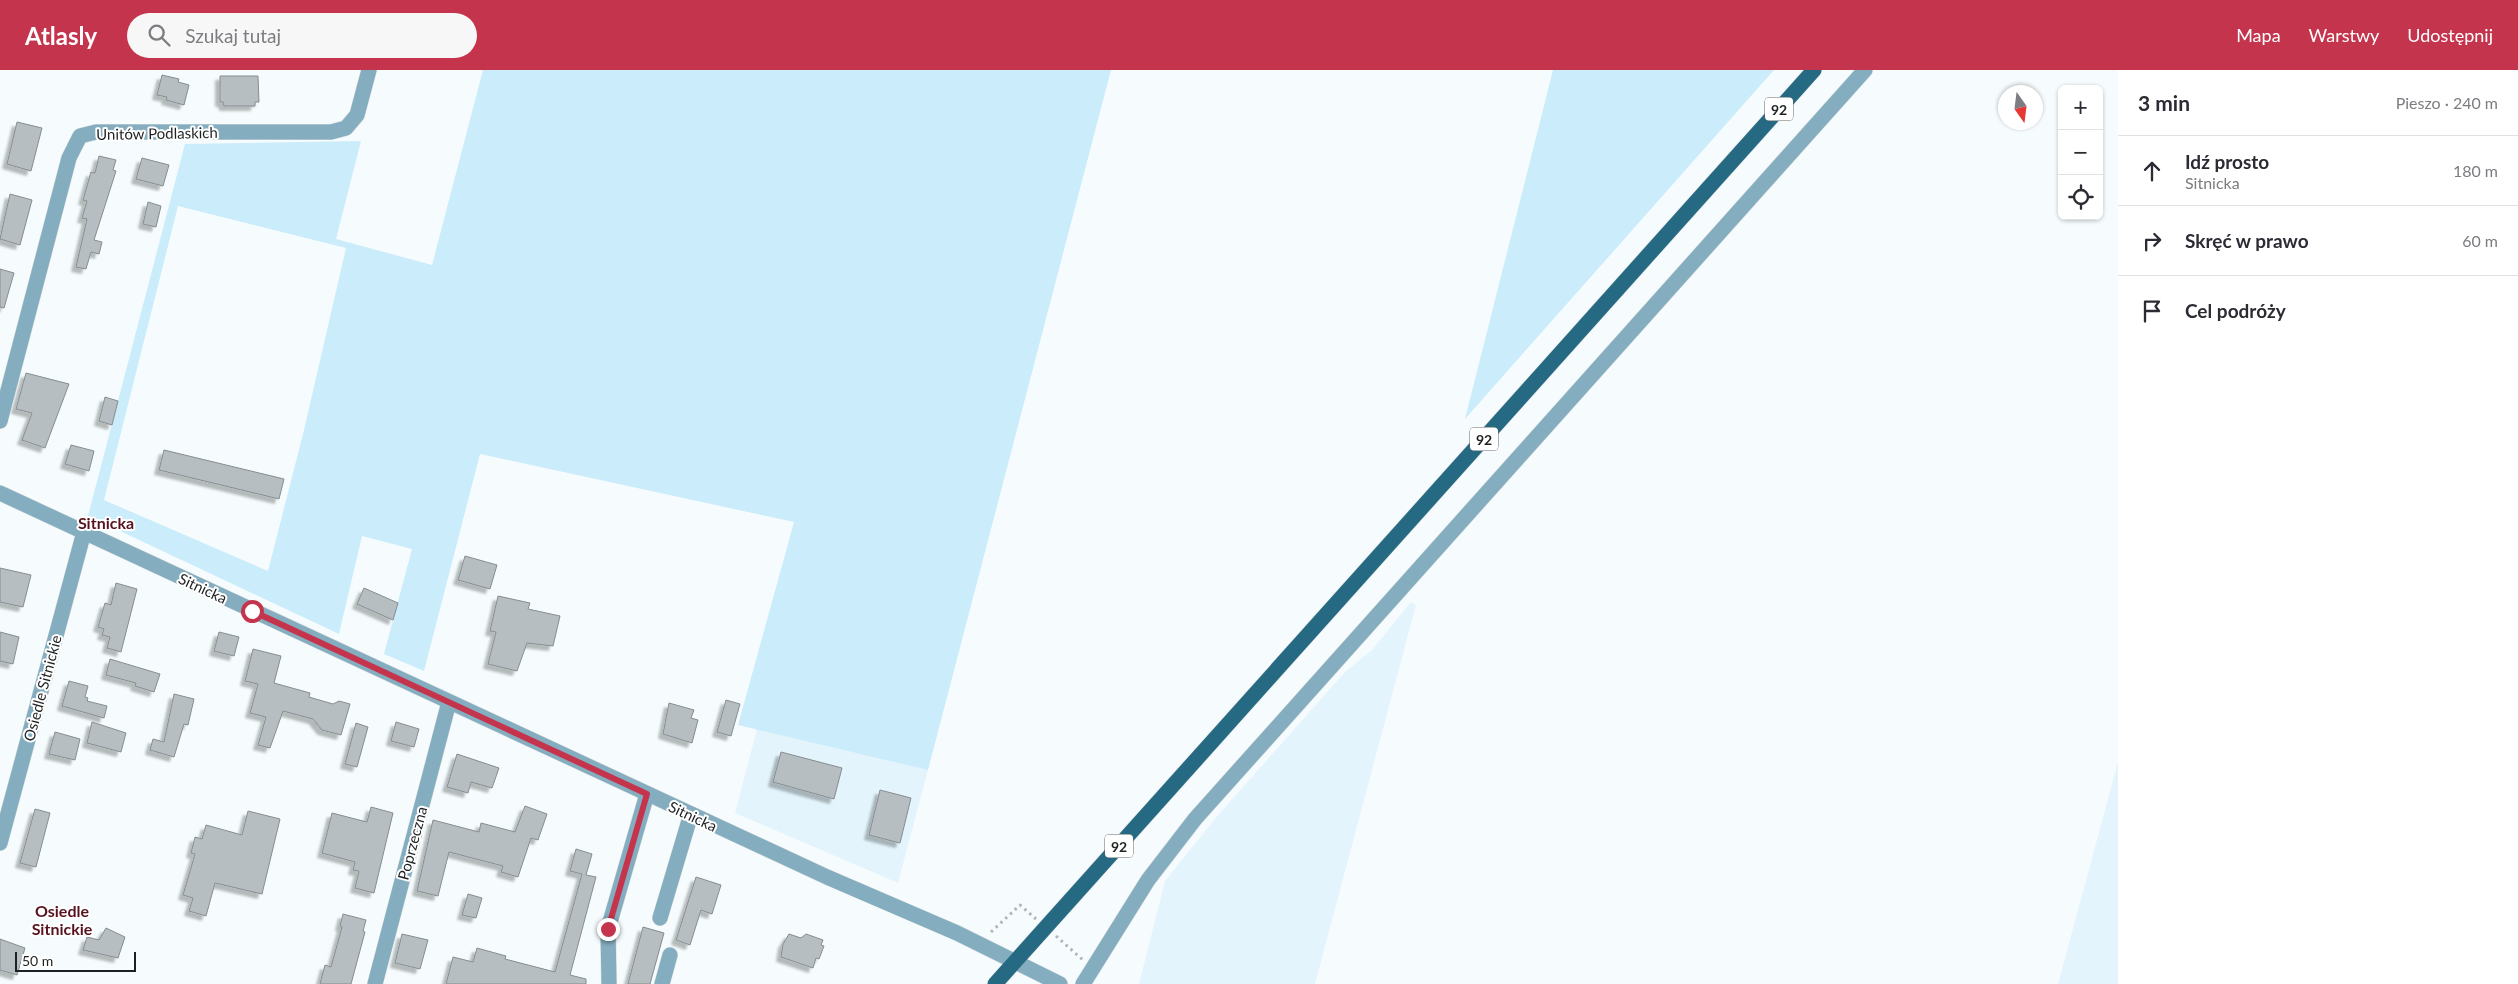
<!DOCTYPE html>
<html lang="pl">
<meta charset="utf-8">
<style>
:root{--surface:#fff;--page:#f7f7f7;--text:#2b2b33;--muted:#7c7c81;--line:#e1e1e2;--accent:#c5344d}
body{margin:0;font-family:Lato,sans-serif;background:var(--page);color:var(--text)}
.controls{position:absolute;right:15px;top:15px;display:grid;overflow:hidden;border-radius:8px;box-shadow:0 1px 4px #0004}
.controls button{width:45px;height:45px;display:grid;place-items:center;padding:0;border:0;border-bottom:1px solid var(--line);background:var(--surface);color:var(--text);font:25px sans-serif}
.compass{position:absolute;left:1998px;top:15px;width:45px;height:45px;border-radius:50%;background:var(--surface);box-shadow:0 1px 4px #0004;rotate:166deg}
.scale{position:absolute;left:15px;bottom:12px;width:121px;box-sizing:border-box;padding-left:5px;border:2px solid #1e2122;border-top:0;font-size:14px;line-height:18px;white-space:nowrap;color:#1e2122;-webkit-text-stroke:4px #fff;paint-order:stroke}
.stop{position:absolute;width:15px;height:15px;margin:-11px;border:4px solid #c5344d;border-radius:50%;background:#fff}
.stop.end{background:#c5344d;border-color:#fff;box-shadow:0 1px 5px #0008}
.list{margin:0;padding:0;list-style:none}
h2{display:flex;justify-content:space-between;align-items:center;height:65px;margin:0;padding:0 20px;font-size:21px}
h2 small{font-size:16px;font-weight:400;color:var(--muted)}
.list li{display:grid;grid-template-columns:32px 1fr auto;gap:15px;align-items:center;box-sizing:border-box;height:70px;padding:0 20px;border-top:1px solid var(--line)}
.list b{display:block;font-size:19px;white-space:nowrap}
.list p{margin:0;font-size:16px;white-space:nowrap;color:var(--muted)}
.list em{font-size:16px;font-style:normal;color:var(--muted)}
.icon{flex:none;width:28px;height:28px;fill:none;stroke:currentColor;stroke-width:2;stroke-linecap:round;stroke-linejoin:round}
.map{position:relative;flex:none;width:2118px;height:914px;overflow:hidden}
header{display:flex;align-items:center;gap:30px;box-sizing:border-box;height:70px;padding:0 25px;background:var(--accent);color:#fff}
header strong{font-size:24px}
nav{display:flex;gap:28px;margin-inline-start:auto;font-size:18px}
.search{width:350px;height:45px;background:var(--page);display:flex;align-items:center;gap:12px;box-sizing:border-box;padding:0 18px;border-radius:28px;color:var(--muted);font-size:19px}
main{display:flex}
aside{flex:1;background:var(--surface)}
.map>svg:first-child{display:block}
</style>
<header>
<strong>Atlasly</strong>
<div class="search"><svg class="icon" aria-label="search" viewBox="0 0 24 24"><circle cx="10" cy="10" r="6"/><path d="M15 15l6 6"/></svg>Szukaj tutaj</div>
<nav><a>Mapa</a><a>Warstwy</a><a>Udostępnij</a></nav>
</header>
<main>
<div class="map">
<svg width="2118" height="914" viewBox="0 0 2118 914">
<defs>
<filter id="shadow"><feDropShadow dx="-4.5" dy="4.5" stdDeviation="1" flood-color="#0004"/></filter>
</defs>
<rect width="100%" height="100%" fill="#f6fcfe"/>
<path fill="#e3f4fc" d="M1411,532L1416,535L1315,914H1139L1165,811L1219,744L1345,602L1372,580Z
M757,659L928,700L898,813L735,743Z
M2118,692V914H2058Z"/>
<path fill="#cbecfa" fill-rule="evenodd" d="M483,0H1111L928,700L738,655L794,452L480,384L424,601L384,584L412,479L362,466L339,564L88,446L185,74L361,71L336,169L432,195ZM178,136L346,178L304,360L268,501L104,430Z
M1553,0H1774L1465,349Z"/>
<path fill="#b6bec2" stroke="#858d91" filter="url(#shadow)" d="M162,5L179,9L178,12L189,15L184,35L166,30L167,27L157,25Z
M220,6H258L259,32H255V36H224L223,32H220Z
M17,52L42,58L31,101L7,94Z
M99,86L116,90L113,100L116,101L94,170L102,172L99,184L91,182L86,199L76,197L87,149L82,148L87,131L83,130L91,102L95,103Z
M142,88L169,95L163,116L136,109Z
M10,124L32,130L20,175L0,169Z
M148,132L161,136L156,157L143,154Z
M0,199L14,203L4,238L0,237Z
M26,303L69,314L45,378L22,370L32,343L16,339Z
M105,327L118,331L112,355L99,351Z
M71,375L94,381L89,401L65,394Z
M164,380L284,409L279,429L159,400Z
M465,486L497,495L490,519L458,510Z
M0,498L31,505L23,537L0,532Z
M116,513L137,519L121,582L107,578L110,567L102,565L104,559L98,557L105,533L111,535Z
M364,518L398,533L393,550L357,534Z
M498,526L530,533L528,539L560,546L553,576L527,573L517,601L488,594L496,562L490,561Z
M0,562L19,567L13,594L0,591Z
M219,562L239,567L234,586L214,581Z
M253,579L281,586L274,613L310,623L309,627L333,634L339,631L350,634L341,665L322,660L313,649L283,641L270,678L258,675L266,647L250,643L258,614L245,611Z
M110,589L160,604L154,622L135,616L136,613L106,605Z
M69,611L88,616L85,627L88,628L87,631L107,636L104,648L62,636Z
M174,624L194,629L188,655L184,654L174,687L150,680L153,669L164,672Z
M726,630L740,634L731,666L717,662Z
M669,633L694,640L691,648L698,650L692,673L663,664Z
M92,652L126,663L121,682L87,673Z
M396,652L419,659L414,677L391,671Z
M356,653L368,657L357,697L345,694Z
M55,662L80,669L75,690L49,684Z
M781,682L842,698L834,729L773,712Z
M457,684L499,698L492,718L471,712L468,723L447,717Z
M880,720L911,728L900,773L869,765Z
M525,736L547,744L538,770L531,768L518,807L501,802L503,796L449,782L438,826L417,821L433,750L479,762L481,753L515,762Z
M371,737L393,743L374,823L355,818L359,801L353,800L355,792L322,783L332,743L367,752Z
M35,739L50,743L36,797L20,793Z
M248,741L280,749L262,824L215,813L206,846L189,841L193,828L183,825L195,784L191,783L195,767L202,769L206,755L242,765Z
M576,779L592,784L586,805L596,807L570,905L586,909V914H446L453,887L473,892L477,878L506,886L505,889L555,902L582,804L570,801Z
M696,807L721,815L712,844L701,840L690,875L676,870Z
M468,824L482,828L476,848L462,845Z
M343,844L366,850L363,861L365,862L351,914H320L325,895L331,897L342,857L340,856Z
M643,857L664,863L650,914H628Z
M106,858L125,867L118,888L83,880L87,867L99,870Z
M402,864L428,870L420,899L395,893Z
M789,864L801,868L806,864L823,870L821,875L824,876L819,889L816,888L813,898L781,887L783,874Z
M0,869L25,878L17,905L0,900Z"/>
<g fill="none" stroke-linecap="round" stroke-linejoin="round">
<defs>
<path id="minor" d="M0,351L69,88L80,66L96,62H331L346,58L357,45L369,0
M0,423L827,807L957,863L1060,914
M0,773L84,462
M660,848L691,744
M375,914L449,632
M609,914L608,859L647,724
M662,914L670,885
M1083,914L1148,810L1195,749L1865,0"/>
<path id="major" d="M995,914L1814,0"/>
</defs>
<use href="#minor" stroke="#d3d9db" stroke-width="16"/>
<use href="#major" stroke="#d3d9db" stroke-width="16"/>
<path stroke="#b0b5b6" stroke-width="3" stroke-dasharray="2.5 4" stroke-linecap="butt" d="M991,862L1020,835L1036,849
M1056,866L1083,890"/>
<use href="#minor" stroke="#84adbf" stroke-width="15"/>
<use href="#major" stroke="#266982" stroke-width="15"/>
</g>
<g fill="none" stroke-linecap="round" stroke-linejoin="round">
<path stroke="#c5344d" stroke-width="6" d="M252,541L647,724L608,859"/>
</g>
<g text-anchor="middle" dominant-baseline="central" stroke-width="4" stroke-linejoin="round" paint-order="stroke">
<g fill="#fff" stroke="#626464" stroke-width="1">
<rect x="1765" y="27.5" width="28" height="23" rx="4"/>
<rect x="1470" y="357.5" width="28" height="23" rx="4"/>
<rect x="1105" y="764.5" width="28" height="23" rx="4"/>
</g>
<g font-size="14" font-weight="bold" fill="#1e2122">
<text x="1779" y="39">92</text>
<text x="1484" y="369">92</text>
<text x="1119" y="776">92</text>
</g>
<g font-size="15" fill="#1e2122" stroke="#fff">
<text transform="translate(157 63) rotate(-1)">Unitów Podlaskich</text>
<text transform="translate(203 518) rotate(25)">Sitnicka</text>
<text transform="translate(42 618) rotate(-75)">Osiedle Sitnickie</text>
<text transform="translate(693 746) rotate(25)">Sitnicka</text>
<text transform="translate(412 773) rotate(-75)">Poprzeczna</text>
</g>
<g font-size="16" font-weight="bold" fill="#57121e" stroke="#fff">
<text x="106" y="452">Sitnicka</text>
<text x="62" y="840">Osiedle<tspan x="62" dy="18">Sitnickie</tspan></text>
</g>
</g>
</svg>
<div class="controls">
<button>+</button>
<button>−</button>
<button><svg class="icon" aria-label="locate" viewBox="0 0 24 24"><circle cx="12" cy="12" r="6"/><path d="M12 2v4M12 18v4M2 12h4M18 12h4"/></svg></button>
</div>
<svg class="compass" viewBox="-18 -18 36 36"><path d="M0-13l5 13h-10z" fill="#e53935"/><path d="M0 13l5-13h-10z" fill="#7c7c81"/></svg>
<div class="scale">50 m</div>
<div class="stop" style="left:252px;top:541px"></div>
<div class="stop end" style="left:608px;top:859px"></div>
</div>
<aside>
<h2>3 min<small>Pieszo · 240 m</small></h2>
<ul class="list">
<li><svg class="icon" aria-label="ahead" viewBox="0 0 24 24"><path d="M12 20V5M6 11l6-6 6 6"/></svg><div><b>Idź prosto</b><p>Sitnicka</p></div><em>180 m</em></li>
<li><svg class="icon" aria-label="right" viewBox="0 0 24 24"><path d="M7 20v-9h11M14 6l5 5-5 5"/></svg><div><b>Skręć w prawo</b></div><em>60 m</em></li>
<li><svg class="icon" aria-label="arrive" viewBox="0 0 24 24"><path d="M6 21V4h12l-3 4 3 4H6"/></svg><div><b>Cel podróży</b></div></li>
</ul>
</aside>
</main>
